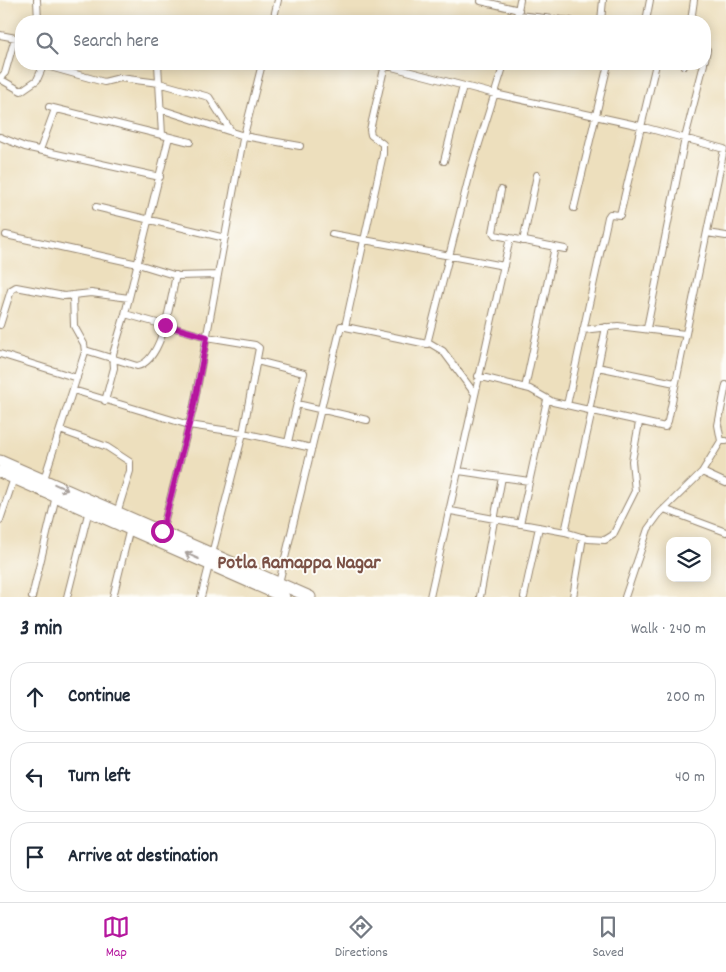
<!DOCTYPE html>
<meta charset="utf-8">
<style>
:root{--surface:#fff;--page:#f2f2f3;--text:#1f2937;--muted:#747a83;--line:#e0e1e3;--accent:#b5179e}
body{margin:0;font-family:Dekko,sans-serif;background:var(--page);color:var(--text)}
.controls{position:absolute;right:15px;bottom:15px;display:grid;overflow:hidden;border-radius:10px;box-shadow:0 2px 12px #0003}
.controls button{width:45px;height:45px;display:grid;place-items:center;padding:0;border:0;border-bottom:1px solid var(--line);background:var(--surface);color:var(--text);font:25px sans-serif}
.stop{position:absolute;width:15px;height:15px;margin:-11px;border:4px solid #b5179e;border-radius:50%;background:#fff}
.stop.end{background:#b5179e;border-color:#fff;box-shadow:0 1px 5px #0008}
.list{margin:0;padding:0;list-style:none}
h2{display:flex;justify-content:space-between;align-items:center;height:65px;margin:0;padding:0 20px;font-size:21px}
h2 small{font-size:16px;font-weight:400;color:var(--muted)}
.list li{display:grid;grid-template-columns:32px 1fr auto;gap:15px;align-items:center;box-sizing:border-box;height:70px;margin:0 10px 10px;padding:0 10px;border:1px solid var(--line);border-radius:20px}
.list b{display:block;font-size:19px;white-space:nowrap}
.list em{font-size:16px;font-style:normal;color:var(--muted)}
.icon{flex:none;width:28px;height:28px;fill:none;stroke:currentColor;stroke-width:2;stroke-linecap:round;stroke-linejoin:round}
.map{position:relative;flex:none;width:726px;height:597px;overflow:hidden}
.search{position:absolute;background:var(--surface);box-shadow:0 2px 12px #0003;left:15px;right:15px;top:15px;height:55px;display:flex;align-items:center;gap:12px;box-sizing:border-box;padding:0 18px;border-radius:20px;color:var(--muted);font-size:19px}
.sheet{height:305px;background:var(--surface)}
nav{display:flex;justify-content:space-around;align-items:center;box-sizing:border-box;height:70px;border-top:1px solid var(--line);background:var(--surface);font-size:14px;color:var(--muted)}
nav a{display:grid;justify-items:center;gap:2px}
nav .on{color:var(--accent)}
.map>svg:first-child{display:block}
</style>
<div class="map">
<svg width="726" height="597" viewBox="0 0 726 597">
<rect width="100%" height="100%" fill="#fdfcf7"/>
<filter id="ink" filterUnits="userSpaceOnUse"><feTurbulence type="fractalNoise" baseFrequency=".02" numOctaves="2"/><feDisplacementMap in="SourceGraphic" scale="10" xChannelSelector="R" yChannelSelector="G"/><feConvolveMatrix kernelMatrix="1 2 1 2 8 2 1 2 1" color-interpolation-filters="sRGB"/></filter>
<filter id="wash" filterUnits="userSpaceOnUse"><feTurbulence type="fractalNoise" baseFrequency=".0096" numOctaves="4" result="noise"/><feDisplacementMap in="SourceGraphic" scale="20" xChannelSelector="R" yChannelSelector="G"/><feGaussianBlur stdDeviation="1.12" result="paint"/><feColorMatrix in="noise" values="0 0 0 0 0 0 0 0 0 0 0 0 0 0 0 0 0 1.4 0 .05"/><feComposite in="paint" operator="in"/></filter>
<g filter="url(#wash)">
<rect width="100%" height="100%" fill="#eddfbd"/>
</g>
<g filter="url(#ink)">
<g fill="none" stroke-linecap="round" stroke-linejoin="round">
<defs>
<path id="street" d="M37,0L38,21
M481,1L519,10
M518,15L571,21
M273,21L278,0
M516,21L520,0
M601,21L603,0
M646,21L650,0
M691,21L694,0
M0,35L21,39
M705,60L707,50
M158,64L162,135
M43,65L104,82L120,78L159,83L209,97L231,131
M684,66V64
M0,78L5,73L15,38
M0,79L21,91L37,80L44,64
M49,107L190,142
M160,109L244,136L300,146
M0,137L25,147L160,177
M40,150L55,109
M444,161L463,86
M501,190L493,232L495,235L565,249
M96,207L225,238
M574,208L608,64
M707,233L726,236
M332,234L504,266
M6,235L138,264L177,276L218,275
M523,241L537,175
M125,314L207,337L255,345L259,348L243,433L201,597
M0,325L11,290L16,287L64,296L91,293L129,298
M345,327L383,154V144L371,135L370,130L384,69L388,66L495,94L636,125L724,149L668,421L665,427L553,402L530,389L478,376
M647,328L685,138L704,64
M583,330L618,326L685,334
M428,342L443,351L475,394
M85,350L137,366C163,362 171,297 176,275
M0,354L77,378
M257,361L304,373L288,442
M598,367L675,383
M525,388L555,247
M73,390L189,425L243,433L312,448
M105,401L114,368L113,354L125,314L169,137
M297,404L367,420
M567,405L608,217L610,214L620,215L656,64
M589,411L606,327
M60,430L107,447L130,462V471L117,513
M721,441L718,425L726,385
M459,471L529,481
M702,472L726,483
M44,479L85,352L84,344L74,326L73,295
M664,509L726,532
M451,511L565,532L588,539L605,540L613,535L635,491L632,461L639,423
M0,520L14,478
M520,524L547,400
M162,531L194,405L243,139L262,64
M565,532L592,411
M279,583L341,326L427,344L471,169L504,64
M32,597L56,496
M67,597L89,510
M113,597L130,528
M430,597L510,238
M480,597L502,477
M524,597L539,527
M573,597L583,537
M625,597L648,529L659,514L702,472L721,441H726"/>
<path id="highway" d="M0,461L310,597
M0,472L284,597"/>
</defs>
<use href="#street" stroke="#94846e" stroke-width="8"/>
<use href="#highway" stroke="#94846e" stroke-width="13"/>
<use href="#street" stroke="#fff" stroke-width="6"/>
<use href="#highway" stroke="#fff" stroke-width="11"/>
</g>
<defs><path id="oneway-shaft" d="M-6 0H5M1.5-3L5.5 0L1.5 3" fill="none" stroke-width="1.6" stroke-linecap="round" stroke-linejoin="round" transform="scale(1.25)"/></defs>
<g stroke="#a79f9a">
<use href="#oneway-shaft" transform="translate(61 487) rotate(25)"/>
<use href="#oneway-shaft" transform="translate(192 556) rotate(-156)"/>
</g>
</g>
<g fill="none" stroke-linecap="round" stroke-linejoin="round" filter="url(#ink)">
<path stroke="#b5179e" stroke-width="6" d="M162,531L194,405L207,337L165,325"/>
</g>
<g text-anchor="middle" dominant-baseline="central" stroke-width="4" stroke-linejoin="round" paint-order="stroke">
<g font-size="20" font-weight="bold" fill="#7b5146" stroke="#fdfcf7">
<text x="299" y="564">Potla Ramappa Nagar</text>
</g>
</g>
</svg>
<div class="controls">
<button><svg class="icon" aria-label="layers" viewBox="0 0 24 24"><path d="M12 4l9 5-9 5-9-5zM3 14l9 5 9-5"/></svg></button>
</div>
<div class="stop" style="left:162px;top:531px"></div>
<div class="stop end" style="left:165px;top:325px"></div>
<div class="search"><svg class="icon" aria-label="search" viewBox="0 0 24 24"><circle cx="10" cy="10" r="6"/><path d="M15 15l6 6"/></svg>Search here</div>
</div>
<section class="sheet">
<h2>3 min<small>Walk · 240 m</small></h2>
<ul class="list">
<li><svg class="icon" aria-label="ahead" viewBox="0 0 24 24"><path d="M12 20V5M6 11l6-6 6 6"/></svg><div><b>Continue</b></div><em>200 m</em></li>
<li><svg class="icon" aria-label="left" viewBox="0 0 24 24"><path d="M17 20v-9H6M10 6l-5 5 5 5"/></svg><div><b>Turn left</b></div><em>40 m</em></li>
<li><svg class="icon" aria-label="arrive" viewBox="0 0 24 24"><path d="M6 21V4h12l-3 4 3 4H6"/></svg><div><b>Arrive at destination</b></div></li>
</ul>
</section>
<nav>
<a class="on"><svg class="icon" aria-label="map" viewBox="0 0 24 24"><path d="M3 6l6-2 6 2 6-2v14l-6 2-6-2-6 2zM9 4v14M15 6v14"/></svg>Map</a>
<a><svg class="icon" aria-label="directions" viewBox="0 0 24 24"><path d="M12 3l9 9-9 9-9-9zM9 14v-3h6M13 9l2 2-2 2"/></svg>Directions</a>
<a><svg class="icon" aria-label="saved" viewBox="0 0 24 24"><path d="M7 4h10v16l-5-4-5 4z"/></svg>Saved</a>
</nav>
